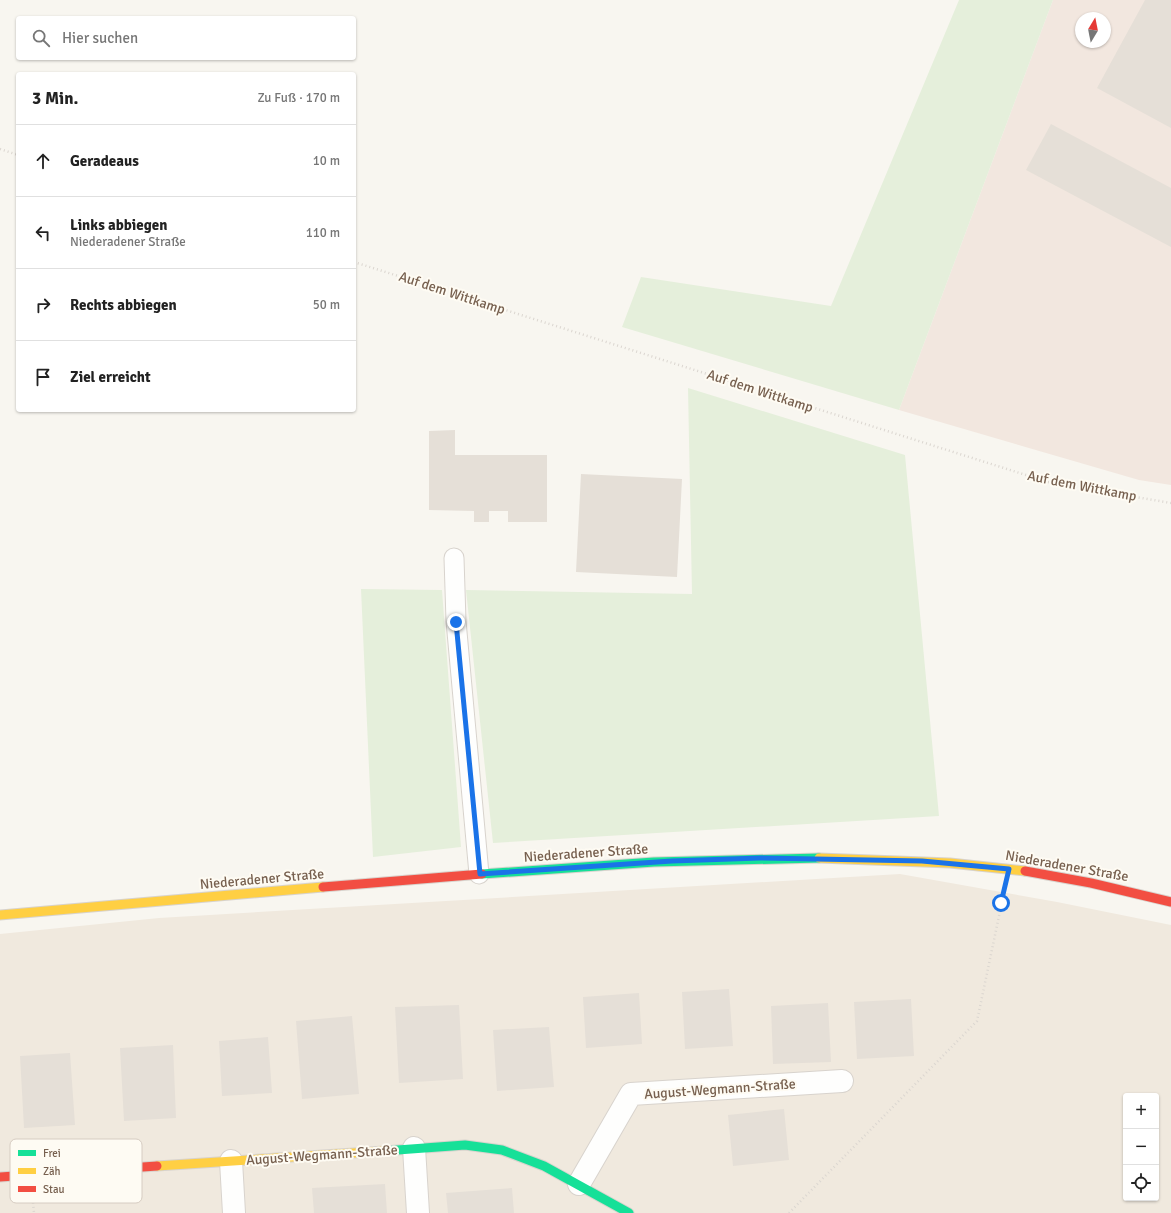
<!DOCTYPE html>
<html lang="de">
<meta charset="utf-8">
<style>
:root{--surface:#fff;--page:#f6f6f6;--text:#222;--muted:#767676;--line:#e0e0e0}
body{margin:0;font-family:Signika,sans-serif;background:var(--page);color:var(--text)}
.controls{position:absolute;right:12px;bottom:12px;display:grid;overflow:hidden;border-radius:4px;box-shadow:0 1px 3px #0004}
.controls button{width:36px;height:36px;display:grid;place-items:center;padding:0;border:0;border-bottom:1px solid var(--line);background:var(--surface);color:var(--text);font:20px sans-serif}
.compass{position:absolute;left:1075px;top:12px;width:36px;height:36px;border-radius:50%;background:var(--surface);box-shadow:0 1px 3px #0004;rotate:10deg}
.stop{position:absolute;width:12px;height:12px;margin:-9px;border:3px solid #1a73e8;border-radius:50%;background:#fff}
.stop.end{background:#1a73e8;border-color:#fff;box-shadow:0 1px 4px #0008}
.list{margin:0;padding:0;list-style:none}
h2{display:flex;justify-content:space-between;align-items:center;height:52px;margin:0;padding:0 16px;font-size:17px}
h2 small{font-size:13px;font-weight:400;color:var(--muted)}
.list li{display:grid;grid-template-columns:26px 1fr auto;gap:12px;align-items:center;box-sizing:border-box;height:72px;padding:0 16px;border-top:1px solid var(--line)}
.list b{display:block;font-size:15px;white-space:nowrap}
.list p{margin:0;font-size:13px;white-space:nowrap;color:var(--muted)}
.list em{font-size:13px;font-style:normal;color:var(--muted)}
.icon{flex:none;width:22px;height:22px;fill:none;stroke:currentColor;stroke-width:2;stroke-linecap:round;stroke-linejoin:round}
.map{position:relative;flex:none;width:1171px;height:1213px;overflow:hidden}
.search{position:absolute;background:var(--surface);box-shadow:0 1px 3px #0004;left:16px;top:16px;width:340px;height:44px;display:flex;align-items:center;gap:10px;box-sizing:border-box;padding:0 14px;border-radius:4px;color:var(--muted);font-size:15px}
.panel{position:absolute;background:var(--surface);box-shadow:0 1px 3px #0004;left:16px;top:72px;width:340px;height:340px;border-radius:4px}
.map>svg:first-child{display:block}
</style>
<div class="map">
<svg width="1171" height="1213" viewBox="0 0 1171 1213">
<rect width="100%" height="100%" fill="#f8f6f0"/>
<path fill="#f0e9de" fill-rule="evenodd" d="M900,874L1057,902L1171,925V1213H0V934L159,918ZM1126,1096H1156V1198H1126Z"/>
<path fill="#f2e7df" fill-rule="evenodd" d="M1053,0H1171V485L1139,480L899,410ZM1081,18H1105V42H1081Z"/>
<path fill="#e5efdb" d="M959,0H1053L899,410L622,327L641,277L831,306Z
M688,388L905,455L939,816L493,843L466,590L692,594Z
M361,589L442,590L461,847L373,857Z"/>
<path fill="#e5dfd7" d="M1145,0H1171V128L1097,88Z
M1051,124L1171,188V247L1026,170Z
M455,430V455H547V522H508V511H489V522H474V511L429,510V431Z
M581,474L682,479L677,577L576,572Z
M729,989L733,1046L685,1049L682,992Z
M639,993L642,1044L586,1048L583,997Z
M911,999L914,1056L857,1059L854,1002Z
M828,1003L831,1062L773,1064L771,1006Z
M459,1005L463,1079L399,1083L395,1007Z
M352,1016L359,1094L302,1099L296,1021Z
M549,1027L554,1087L497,1091L493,1030Z
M268,1037L272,1093L222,1096L219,1041Z
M173,1045L176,1118L124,1121L120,1048Z
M70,1053L75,1125L24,1128L20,1056Z
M784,1109L789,1160L733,1166L728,1115Z
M385,1184L387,1213H314L312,1188Z
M512,1188L514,1213H448L446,1193Z"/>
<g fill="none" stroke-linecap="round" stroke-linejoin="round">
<defs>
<path id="lane" d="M454,558L456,621L479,874"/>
<path id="street" d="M414,1148L418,1213
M231,1161L234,1213
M579,1184L631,1094L842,1081"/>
<path id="fast" d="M482,874L654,862L819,858
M384,1151L465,1145L502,1150L544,1166L629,1213"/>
<path id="slow" d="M819,858L950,863L1025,871
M0,915L323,887
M157,1166L384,1151"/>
<path id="jam" d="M1025,871L1091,883L1171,902
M323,887L482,874
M0,1177L157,1166"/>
</defs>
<use href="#lane" stroke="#d8d3cd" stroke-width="21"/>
<use href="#street" stroke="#d8d3cd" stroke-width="24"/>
<use href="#fast" stroke="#d8d3cd" stroke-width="11"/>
<use href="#slow" stroke="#d8d3cd" stroke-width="11"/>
<use href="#jam" stroke="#d8d3cd" stroke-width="11"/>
<path stroke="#dbd6d0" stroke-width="2.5" stroke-dasharray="1 3" stroke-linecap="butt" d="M0,149L18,155
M354,262L1048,482L1171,503
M33,1203L34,1213
M789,1213L977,1021L1003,897"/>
<use href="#lane" stroke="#fefefd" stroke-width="19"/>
<use href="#street" stroke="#fefefd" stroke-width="22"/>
<use href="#fast" stroke="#16e098" stroke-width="9"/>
<use href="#slow" stroke="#ffcf43" stroke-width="9"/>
<use href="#jam" stroke="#f24e42" stroke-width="9"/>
</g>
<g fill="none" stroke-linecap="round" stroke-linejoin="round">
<path stroke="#1a73e8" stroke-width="5" d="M456,622L480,874L672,861L760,858L922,861L1009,869L1001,903"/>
</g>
<g text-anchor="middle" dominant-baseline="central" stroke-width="4" stroke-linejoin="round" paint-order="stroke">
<g font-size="14" fill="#77604f" stroke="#fefbf3">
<text transform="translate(452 293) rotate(18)">Auf dem Wittkamp</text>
<text transform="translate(760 391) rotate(18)">Auf dem Wittkamp</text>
<text transform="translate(1082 486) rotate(11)">Auf dem Wittkamp</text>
<text transform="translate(586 853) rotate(-4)">Niederadener Straße</text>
<text transform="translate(1067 866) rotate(10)">Niederadener Straße</text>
<text transform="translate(262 879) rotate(-5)">Niederadener Straße</text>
<text transform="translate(720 1089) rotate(-4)">August-Wegmann-Straße</text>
<text transform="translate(322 1155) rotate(-4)">August-Wegmann-Straße</text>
</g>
</g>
<rect x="10" y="1139" width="132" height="64" rx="6" fill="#fefbf3" stroke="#d6ccc2" stroke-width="1"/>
<rect x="18" y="1150" width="18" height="6" fill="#16e098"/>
<rect x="18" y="1168" width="18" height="6" fill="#ffcf43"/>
<rect x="18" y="1186" width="18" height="6" fill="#f24e42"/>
<g font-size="11" fill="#77604f">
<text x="43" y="1157">Frei</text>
<text x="43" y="1175">Zäh</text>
<text x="43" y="1193">Stau</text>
</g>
</svg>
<div class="controls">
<button>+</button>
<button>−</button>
<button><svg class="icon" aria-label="locate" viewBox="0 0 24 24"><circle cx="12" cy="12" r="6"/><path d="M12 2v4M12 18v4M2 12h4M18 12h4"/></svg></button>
</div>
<svg class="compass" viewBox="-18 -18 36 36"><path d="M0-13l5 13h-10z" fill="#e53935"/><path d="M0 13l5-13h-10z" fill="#767676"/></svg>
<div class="stop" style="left:1001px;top:903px"></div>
<div class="stop end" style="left:456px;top:622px"></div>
<div class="search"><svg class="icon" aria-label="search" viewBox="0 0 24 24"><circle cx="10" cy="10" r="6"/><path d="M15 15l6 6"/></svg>Hier suchen</div>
<section class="panel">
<h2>3 Min.<small>Zu Fuß · 170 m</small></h2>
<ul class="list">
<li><svg class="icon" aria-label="ahead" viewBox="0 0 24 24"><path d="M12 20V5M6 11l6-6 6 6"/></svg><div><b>Geradeaus</b></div><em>10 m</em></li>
<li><svg class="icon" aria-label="left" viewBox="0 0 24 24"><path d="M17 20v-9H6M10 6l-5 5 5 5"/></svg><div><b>Links abbiegen</b><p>Niederadener Straße</p></div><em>110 m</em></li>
<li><svg class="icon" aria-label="right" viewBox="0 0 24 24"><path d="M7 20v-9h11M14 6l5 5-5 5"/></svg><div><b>Rechts abbiegen</b></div><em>50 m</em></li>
<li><svg class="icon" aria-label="arrive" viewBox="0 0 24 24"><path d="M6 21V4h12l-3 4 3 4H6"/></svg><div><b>Ziel erreicht</b></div></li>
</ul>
</section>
</div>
